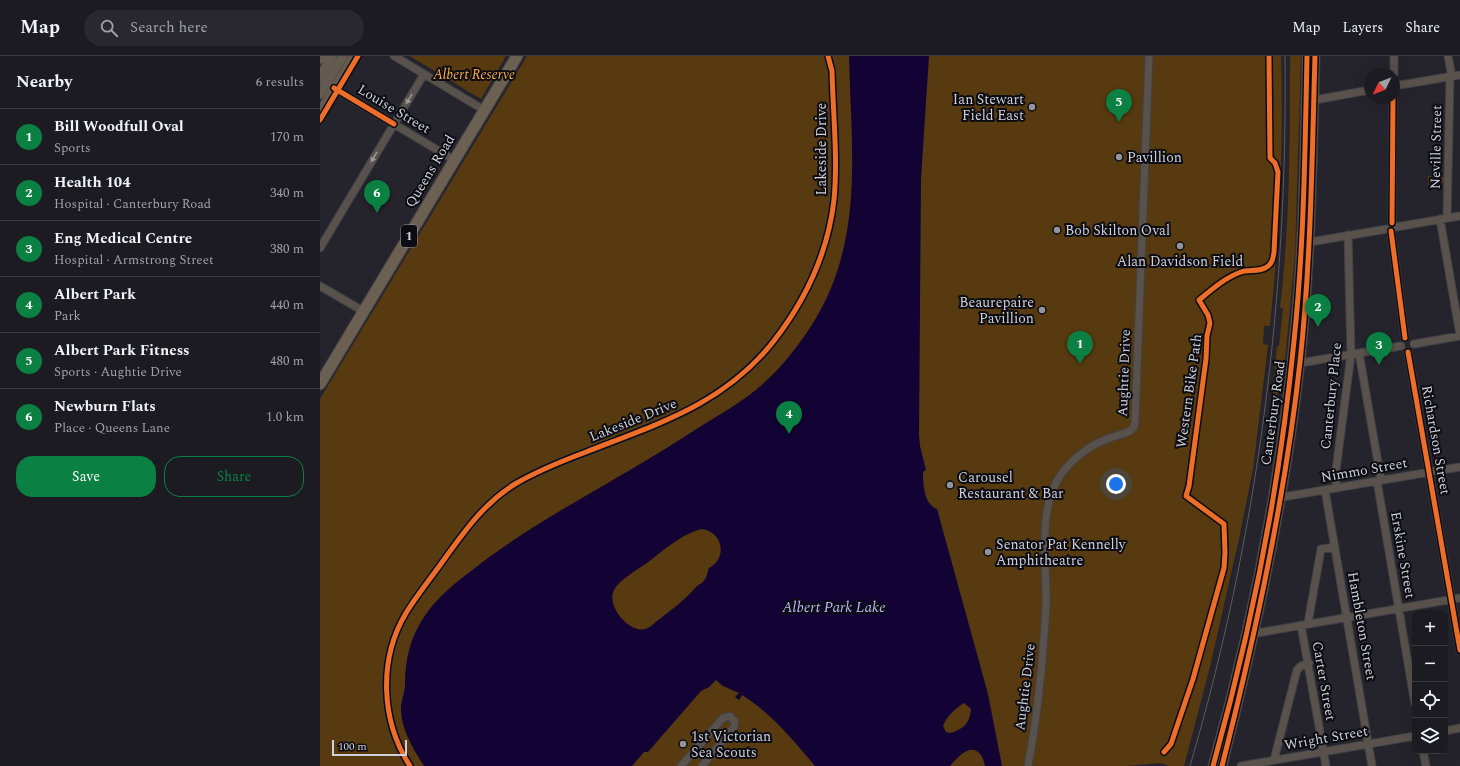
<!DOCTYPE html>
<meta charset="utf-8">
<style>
:root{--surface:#1c1b21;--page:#29282e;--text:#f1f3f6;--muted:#a0a1a5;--line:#3a393f;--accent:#0b8043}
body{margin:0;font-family:Spectral,serif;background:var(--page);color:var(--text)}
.controls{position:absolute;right:12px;bottom:12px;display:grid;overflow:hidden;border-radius:8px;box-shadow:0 4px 16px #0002}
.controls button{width:36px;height:36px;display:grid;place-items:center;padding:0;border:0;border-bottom:1px solid var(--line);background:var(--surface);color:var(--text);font:20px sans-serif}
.compass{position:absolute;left:1044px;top:12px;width:36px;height:36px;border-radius:50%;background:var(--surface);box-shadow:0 4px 16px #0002;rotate:227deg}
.scale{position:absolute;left:12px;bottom:10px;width:75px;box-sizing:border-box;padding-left:4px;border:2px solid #d0d0da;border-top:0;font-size:11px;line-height:14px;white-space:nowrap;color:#d0d0da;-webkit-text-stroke:3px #0c0c12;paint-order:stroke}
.you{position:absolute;left:796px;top:428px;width:14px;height:14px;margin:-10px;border:3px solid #fff;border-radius:50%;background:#1a73e8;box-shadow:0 0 0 6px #1a73e833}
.badge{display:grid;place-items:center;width:26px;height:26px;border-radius:50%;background:var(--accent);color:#fff;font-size:13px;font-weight:700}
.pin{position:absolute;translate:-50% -33px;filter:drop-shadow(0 1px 2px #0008)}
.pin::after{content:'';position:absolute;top:21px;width:14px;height:12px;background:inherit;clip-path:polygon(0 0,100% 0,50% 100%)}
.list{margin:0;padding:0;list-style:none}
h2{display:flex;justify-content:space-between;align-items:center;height:52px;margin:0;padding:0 16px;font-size:17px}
h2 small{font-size:13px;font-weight:400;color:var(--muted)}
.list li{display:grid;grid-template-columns:26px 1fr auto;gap:12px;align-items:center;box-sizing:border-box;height:56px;padding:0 16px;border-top:1px solid var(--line)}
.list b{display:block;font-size:15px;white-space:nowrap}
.list p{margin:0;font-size:13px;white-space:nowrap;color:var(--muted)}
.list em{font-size:13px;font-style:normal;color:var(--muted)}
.actions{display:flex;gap:8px;padding:12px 16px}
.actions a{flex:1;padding:9px 0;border:1px solid var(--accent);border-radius:16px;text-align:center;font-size:14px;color:var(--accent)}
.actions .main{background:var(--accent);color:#fff}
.icon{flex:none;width:22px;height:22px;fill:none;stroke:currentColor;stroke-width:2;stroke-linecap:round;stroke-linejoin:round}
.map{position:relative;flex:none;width:1140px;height:710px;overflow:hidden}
header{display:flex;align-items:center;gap:24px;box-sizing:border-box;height:56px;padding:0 20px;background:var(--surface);border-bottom:1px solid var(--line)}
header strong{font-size:19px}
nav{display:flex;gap:22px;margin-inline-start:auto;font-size:14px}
.search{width:280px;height:36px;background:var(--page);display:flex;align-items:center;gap:10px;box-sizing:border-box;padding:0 14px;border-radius:22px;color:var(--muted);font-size:15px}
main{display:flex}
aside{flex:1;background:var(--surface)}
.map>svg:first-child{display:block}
</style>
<header>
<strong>Map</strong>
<div class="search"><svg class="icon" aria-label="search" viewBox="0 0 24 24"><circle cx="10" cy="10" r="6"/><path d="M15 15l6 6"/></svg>Search here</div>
<nav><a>Map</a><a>Layers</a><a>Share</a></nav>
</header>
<main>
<aside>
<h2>Nearby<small>6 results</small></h2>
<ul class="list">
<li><span class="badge">1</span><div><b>Bill Woodfull Oval</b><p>Sports</p></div><em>170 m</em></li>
<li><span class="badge">2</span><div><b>Health 104</b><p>Hospital · Canterbury Road</p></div><em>340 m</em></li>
<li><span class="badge">3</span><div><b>Eng Medical Centre</b><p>Hospital · Armstrong Street</p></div><em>380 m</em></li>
<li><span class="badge">4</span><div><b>Albert Park</b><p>Park</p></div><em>440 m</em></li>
<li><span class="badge">5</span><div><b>Albert Park Fitness</b><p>Sports · Aughtie Drive</p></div><em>480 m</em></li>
<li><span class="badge">6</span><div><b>Newburn Flats</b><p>Place · Queens Lane</p></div><em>1.0 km</em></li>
</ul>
<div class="actions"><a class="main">Save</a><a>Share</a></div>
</aside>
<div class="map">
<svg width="1140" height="710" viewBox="0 0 1140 710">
<rect width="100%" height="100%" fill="#25242c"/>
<path fill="#583a10" d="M90,0H186L161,43Z
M207,0H961C964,91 959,180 950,270H944L943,288L948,289L933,413L920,478L890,611L864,710H849L840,707L806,710H0V343Z
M970,0H981L975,198L964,315H960C959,326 958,349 951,356L957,290H959L963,252H960C970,168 970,84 970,0Z
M1108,120L1124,121V126L1108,129Z"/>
<path fill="#120334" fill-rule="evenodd" d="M529,0H609L601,123L599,379L600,390L606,414L603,416C603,429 604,448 617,453L668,638L682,710H665C664,706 663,701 660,698C650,686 637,702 630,710H495C473,684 451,657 422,639L419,644L415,641L419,637L403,630L396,624L389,631L381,635L328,696H324L312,710H104C93,692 80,672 81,650C82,643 85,635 85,628C85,602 91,579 106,558C122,535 146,519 168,502C213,469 262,442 310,414C334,400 358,385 381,370C397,360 413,351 428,340C454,321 476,294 493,267C545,183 531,94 529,0ZM381,473C403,475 408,502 389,512C387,516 388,519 385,523C383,527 379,528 376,531C364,545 351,554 337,565C333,568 330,572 325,573C308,577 286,549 294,534C299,524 317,514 327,507C344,494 360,479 381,473ZM644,647L651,653C650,663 647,670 638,674C634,676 631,678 626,676L623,670C626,661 636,652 644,647Z"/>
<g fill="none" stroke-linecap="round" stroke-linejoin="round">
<defs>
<path id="minor" d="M74,0L164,54
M1128,0L1132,21
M1074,18V0
M2,25L134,104
M1074,30L1140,19
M989,45L1050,34
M1127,162L1130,21
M1120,163L1140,279
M1072,167L1073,42
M1076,171L1140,160
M1071,175L1085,282
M984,187L1067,173
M0,192L104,18
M0,230L43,255
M1094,288L1140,280
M1088,296L1140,594
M1039,297L1061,424
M980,307L1081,290
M1057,425L1095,648
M1017,432L1015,422L1031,298L1028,179
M1005,434L1052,710
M957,442L1140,411
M988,567L1001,493L1015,491
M981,569L1006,710
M931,578L1140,542
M1125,675L1140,672
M1103,695L1106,710
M954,704L977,614L981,610L989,607
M90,710C61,665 58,604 86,557C97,539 111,522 123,505C144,476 164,447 195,428C217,415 242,405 266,396C337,368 403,349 453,286C485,245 508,196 514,144C518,102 513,58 512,15L508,0
M361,710L403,662L410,660L415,666L414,671L382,710
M708,710C718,657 723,604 726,550C727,512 718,458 737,425C747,407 766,391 785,384C793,380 802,379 810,375L814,371L815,365L829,0
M921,710L1095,680"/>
<path id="major" d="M0,3L2,0
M0,21L12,0
M0,38L23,0
M0,56L34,0
M893,710C932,571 960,428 974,285C984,190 985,95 987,0
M902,710C936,577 965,443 980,306C991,205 992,102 995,0"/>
<path id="highway" d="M0,328L197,0"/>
</defs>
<use href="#minor" stroke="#414047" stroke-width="9"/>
<use href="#major" stroke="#414047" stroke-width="11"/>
<use href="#highway" stroke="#414047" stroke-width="13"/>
<use href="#minor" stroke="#59524c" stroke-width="7"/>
<use href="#major" stroke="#655a4f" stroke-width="9"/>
<use href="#highway" stroke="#6c6052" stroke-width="11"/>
<path stroke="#5e5a5a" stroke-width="1" d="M0,31L19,0
M870,710C938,479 968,240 965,0"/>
<defs>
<path id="cycleway" d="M14,32L74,68
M0,64L38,0
M1072,167L1073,42
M1071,175L1085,282
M1088,296L1140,594
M844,696L851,688L873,623L904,512L905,497L904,468L866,440L869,430L886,303L887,280L890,267L888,259L879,244C891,234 906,221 921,216C928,213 938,216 945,212C952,209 953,203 954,196L958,116L955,107L950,102L949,0
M90,710C61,665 58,604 86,557C97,539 111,522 123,505C144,476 164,447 195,428C217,415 242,405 266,396C337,368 403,349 453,286C485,245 508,196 514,144C518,102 513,58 512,15L508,0
M893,710C932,571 960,428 974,285C984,190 985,95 987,0
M902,710C936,577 965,443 980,306C991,205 992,102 995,0"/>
</defs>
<use href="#cycleway" stroke="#0c0c12" stroke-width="8"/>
<use href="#cycleway" stroke="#ee6e29" stroke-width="5"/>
</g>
<defs><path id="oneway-solid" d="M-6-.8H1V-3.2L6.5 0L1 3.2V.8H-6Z"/></defs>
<g fill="#9a979a">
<use href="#oneway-solid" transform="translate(89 43) rotate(121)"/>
<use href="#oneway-solid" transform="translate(54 101) rotate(121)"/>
</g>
<g fill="#94949d" stroke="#0c0c12" stroke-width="1.5">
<circle cx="712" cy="51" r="4"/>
<circle cx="799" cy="101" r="4"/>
<circle cx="737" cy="174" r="4"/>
<circle cx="860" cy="190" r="4"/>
<circle cx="722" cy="254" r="4"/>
<circle cx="630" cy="429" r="4"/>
<circle cx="668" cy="496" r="4"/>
<circle cx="363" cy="688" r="4"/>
</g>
<g text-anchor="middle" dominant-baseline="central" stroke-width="4" stroke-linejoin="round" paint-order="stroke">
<rect fill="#0c0c12" stroke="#95959e" stroke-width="1" x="81" y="169" width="16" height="22" rx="3"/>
<g font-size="13" font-weight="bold" fill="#d0d0da">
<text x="89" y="180">1</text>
</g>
<g font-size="14" font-style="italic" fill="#feae41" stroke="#0c0c12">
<text x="154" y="18">Albert Reserve</text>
</g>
<g font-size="14" fill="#d0d0da" stroke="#0c0c12" text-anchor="start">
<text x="704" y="43" text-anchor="end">Ian Stewart<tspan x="704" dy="16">Field East</tspan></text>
<text x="807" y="101">Pavillion</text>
<text x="745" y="174">Bob Skilton Oval</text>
<text x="860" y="205" text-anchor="middle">Alan Davidson Field</text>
<text x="714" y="246" text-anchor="end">Beaurepaire<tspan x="714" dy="16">Pavillion</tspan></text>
<text x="638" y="421">Carousel<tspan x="638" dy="16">Restaurant &amp; Bar</tspan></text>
<text x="676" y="488">Senator Pat Kennelly<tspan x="676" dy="16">Amphitheatre</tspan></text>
<text x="371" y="680">1st Victorian<tspan x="371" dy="16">Sea Scouts</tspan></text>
</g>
<g font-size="14" fill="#d0d0da" stroke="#0c0c12">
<text transform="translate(74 53) rotate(31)">Louise Street</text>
<text transform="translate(1116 91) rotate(-89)">Neville Street</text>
<text transform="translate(501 93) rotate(-90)">Lakeside Drive</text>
<text transform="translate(110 115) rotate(-59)">Queens Road</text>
<text transform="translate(804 317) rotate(-88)">Aughtie Drive</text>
<text transform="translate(869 335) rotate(-82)">Western Bike Path</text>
<text transform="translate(1011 340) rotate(-84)">Canterbury Place</text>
<text transform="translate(953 357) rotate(-82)">Canterbury Road</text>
<text transform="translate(313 364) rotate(-22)">Lakeside Drive</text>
<text transform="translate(1116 384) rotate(80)">Richardson Street</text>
<text transform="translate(1044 414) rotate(-10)">Nimmo Street</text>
<text transform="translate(1083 499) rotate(80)">Erskine Street</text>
<text transform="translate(1042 570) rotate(80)">Hambleton Street</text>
<text transform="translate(1004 625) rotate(80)">Carter Street</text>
<text transform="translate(705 631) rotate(-83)">Aughtie Drive</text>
<text transform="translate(1006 682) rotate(-10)">Wright Street</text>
</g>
<g font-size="15" font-style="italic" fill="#bab6f7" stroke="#0c0c12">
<text x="514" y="551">Albert Park Lake</text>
</g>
</g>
</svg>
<div class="controls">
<button>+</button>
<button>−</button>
<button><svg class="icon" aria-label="locate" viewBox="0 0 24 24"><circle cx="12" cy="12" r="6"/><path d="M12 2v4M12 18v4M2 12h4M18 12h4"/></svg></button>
<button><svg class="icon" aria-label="layers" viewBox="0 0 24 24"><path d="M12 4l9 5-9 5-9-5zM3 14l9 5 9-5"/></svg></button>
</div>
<svg class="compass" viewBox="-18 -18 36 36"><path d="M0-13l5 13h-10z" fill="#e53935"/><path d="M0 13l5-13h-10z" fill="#a0a1a5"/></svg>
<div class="scale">100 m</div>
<div class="you"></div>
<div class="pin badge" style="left:760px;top:308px">1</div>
<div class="pin badge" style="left:998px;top:271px">2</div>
<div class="pin badge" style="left:1059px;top:309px">3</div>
<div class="pin badge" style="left:469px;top:378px">4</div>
<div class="pin badge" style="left:799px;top:66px">5</div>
<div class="pin badge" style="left:57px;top:157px">6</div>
</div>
</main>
